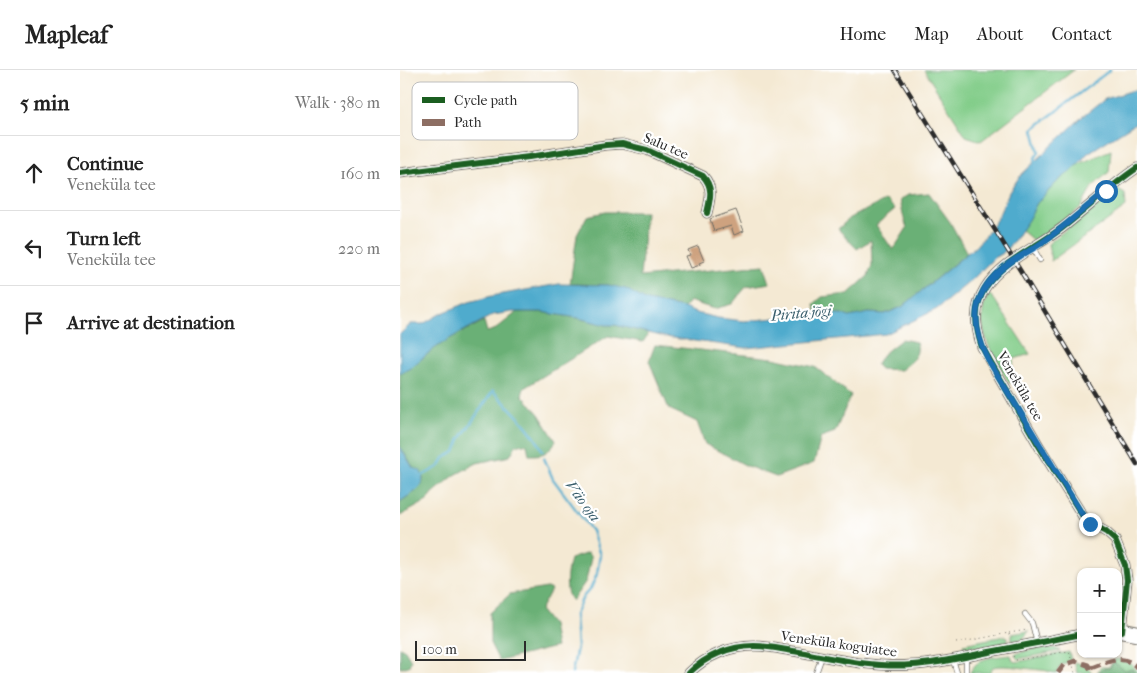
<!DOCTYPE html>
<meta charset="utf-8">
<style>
:root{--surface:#fff;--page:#f6f6f6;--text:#222;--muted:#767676;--line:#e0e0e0}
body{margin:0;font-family:"IM FELL French Canon",serif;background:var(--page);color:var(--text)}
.controls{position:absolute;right:15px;bottom:15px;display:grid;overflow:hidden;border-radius:10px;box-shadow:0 1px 4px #0004}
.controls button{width:45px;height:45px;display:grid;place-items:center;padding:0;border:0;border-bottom:1px solid var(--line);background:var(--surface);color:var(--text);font:25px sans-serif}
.scale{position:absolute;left:15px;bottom:12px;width:111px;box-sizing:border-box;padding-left:5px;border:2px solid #2b2b2b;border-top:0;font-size:14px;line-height:18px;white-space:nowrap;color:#2b2b2b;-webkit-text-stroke:4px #fff;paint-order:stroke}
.stop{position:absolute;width:15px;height:15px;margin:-11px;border:4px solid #1f6fb2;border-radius:50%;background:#fff}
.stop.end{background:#1f6fb2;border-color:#fff;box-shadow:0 1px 5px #0008}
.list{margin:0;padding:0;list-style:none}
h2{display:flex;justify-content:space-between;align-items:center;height:65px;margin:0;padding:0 20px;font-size:21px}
h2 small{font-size:16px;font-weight:400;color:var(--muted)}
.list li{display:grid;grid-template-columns:32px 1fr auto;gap:15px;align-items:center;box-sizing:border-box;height:75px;padding:0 20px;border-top:1px solid var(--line)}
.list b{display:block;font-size:19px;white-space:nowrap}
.list p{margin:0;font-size:16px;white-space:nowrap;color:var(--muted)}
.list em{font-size:16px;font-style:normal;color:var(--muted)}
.icon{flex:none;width:28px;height:28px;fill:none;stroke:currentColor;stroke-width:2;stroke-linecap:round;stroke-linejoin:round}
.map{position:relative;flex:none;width:737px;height:603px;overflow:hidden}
header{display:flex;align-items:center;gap:30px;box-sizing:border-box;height:70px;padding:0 25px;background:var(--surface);border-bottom:1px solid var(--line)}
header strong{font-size:24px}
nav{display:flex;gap:28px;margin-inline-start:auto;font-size:18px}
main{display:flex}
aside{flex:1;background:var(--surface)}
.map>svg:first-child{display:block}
</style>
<header>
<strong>Mapleaf</strong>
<nav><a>Home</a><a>Map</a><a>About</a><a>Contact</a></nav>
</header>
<main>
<aside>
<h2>5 min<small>Walk · 380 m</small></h2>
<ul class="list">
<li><svg class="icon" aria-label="ahead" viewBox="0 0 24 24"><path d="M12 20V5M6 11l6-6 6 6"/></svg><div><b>Continue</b><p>Veneküla tee</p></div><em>160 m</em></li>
<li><svg class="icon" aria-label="left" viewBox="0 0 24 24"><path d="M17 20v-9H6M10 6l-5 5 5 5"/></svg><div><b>Turn left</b><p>Veneküla tee</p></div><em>220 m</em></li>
<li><svg class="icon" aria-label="arrive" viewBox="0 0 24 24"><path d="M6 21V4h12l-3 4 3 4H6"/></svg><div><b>Arrive at destination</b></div></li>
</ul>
</aside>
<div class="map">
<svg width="737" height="603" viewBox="0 0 737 603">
<rect width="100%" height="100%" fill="#fff"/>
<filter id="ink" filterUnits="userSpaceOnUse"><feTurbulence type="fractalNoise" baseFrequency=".02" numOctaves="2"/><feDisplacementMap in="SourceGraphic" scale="10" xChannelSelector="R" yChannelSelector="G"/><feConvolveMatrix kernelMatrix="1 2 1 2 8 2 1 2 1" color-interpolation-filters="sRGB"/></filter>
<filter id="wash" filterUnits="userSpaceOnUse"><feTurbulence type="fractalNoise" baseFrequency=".0096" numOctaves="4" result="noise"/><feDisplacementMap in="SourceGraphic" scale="20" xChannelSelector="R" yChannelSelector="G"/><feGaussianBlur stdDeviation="1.12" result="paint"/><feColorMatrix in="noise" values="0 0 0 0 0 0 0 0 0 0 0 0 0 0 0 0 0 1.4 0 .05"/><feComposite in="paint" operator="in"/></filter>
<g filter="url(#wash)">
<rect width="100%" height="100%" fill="#f4e9d3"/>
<path fill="#83cd8a" stroke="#577c5a" d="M524,0H674L581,71L566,66Z
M711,80L709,102L693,116L681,137L658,156L634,171L621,160L637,133L658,111L679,94Z
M716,119L725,124L726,137L651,191L648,174Z
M589,224L594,229L630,284L614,289L610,314C594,287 571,255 589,224Z
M629,561L622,570L612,571V564Z
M605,566L608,567V571L589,577H564L563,574Z
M637,578H655L660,581L618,589L616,587L615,584Z
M669,582L671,590L660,596L657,603C651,603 647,600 641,600C628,599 605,594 593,597L589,603H570C577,586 596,587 611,585L613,591L616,592Z
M718,589C726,591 735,593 737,603H697L701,597H709L714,590Z
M674,592L685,595L692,603H677Z"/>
<path fill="#6ab076" stroke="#4a6e50" d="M529,123L550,152L567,183L502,237L484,244L469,243L449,247L442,244H416L414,234L422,227L448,224L468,206L472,195L471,170L457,179L438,159L450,148L486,130L495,139L476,155L493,180L507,158L503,145L500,130L508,125Z
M205,142H246L240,207L364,195L370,213L346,217L332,234L314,239L289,231L284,238L247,231L209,215L170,214L177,165L187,146Z
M117,242H141L178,248L206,255H215L249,263L243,272L208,266L124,318L122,325L139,344L156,371C147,384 144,385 129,385L127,374L116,375L110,386L77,393L55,405L33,423L27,431L0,446V432C10,424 24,420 23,406L13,398L0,376V303C14,297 23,286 35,278C50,267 68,260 84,251L87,262L96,259Z
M502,269L516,272C521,285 510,293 501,300L480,299L476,295L483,284Z
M255,275L373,288L415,297L451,325L435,362L421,367L414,393L376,407L347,396L305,374L297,352L269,339L249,291Z
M188,483L191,488L186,511L172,531C163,522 167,500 170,489Z
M147,518L151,520L140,540L152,555L156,577L99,591L90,573V543L110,524Z
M0,577L5,580L11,590L9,596L0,598Z
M713,592L725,600L732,599L735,603H698L703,599L710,598Z"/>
<path fill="#4fabcd" stroke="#3d6b7c" d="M737,19V52L688,83L674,99L658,111L637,133L628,150L613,172L602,184L595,187L574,208L537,239L486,264L346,278L265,267L215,255H206L178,248L141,242H112L93,245L49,269L34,279L9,299L0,303V264L11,254H23L40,244L69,232L92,226L159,214L209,215L226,219L247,231L284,238L296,243L318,248L344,251L416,244H442L449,247L469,243L485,244L502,237L576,176L588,162L598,147L609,122L620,106L682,47L705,29Z
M0,376L13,398L20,400C30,418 12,422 0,432Z"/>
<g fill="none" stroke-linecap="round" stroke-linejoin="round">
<path stroke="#4fabcd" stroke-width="2.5" d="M636,93L635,88L639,82L633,59L710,0
M144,388L153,409L192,461L200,485L197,504L191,518L183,527L175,545L177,577L172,603
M22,406L40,396L44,388L55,382L60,369L93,321C110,338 132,359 143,381"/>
</g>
<g id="blocks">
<path fill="#cea27f" d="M336,140L344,161L334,165L331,156L314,161L310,149Z
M298,176L304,191L299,193L300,195L291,198L286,186L290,185L288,180Z"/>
</g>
</g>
<g filter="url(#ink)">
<use href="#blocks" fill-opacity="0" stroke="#716e66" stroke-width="1"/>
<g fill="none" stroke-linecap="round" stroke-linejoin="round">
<defs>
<path id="service" d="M633,178L640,190
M625,544L632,553L637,573
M553,590L557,603
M416,603L422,586
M566,603V587"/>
<path id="minor" d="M0,103L129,87L206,75L222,74L247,80L303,106C314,118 310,129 307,143
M718,561H722L727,510L725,495L715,470L706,462L686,451L639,376L582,277C575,256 573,238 585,218C602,191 637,177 662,158C688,138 710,116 737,98
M289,603C306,586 330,576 354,576C369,576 384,580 399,582C436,589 475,598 512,595C536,594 560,588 584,583C616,577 648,571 681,564"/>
<path id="trunk" d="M722,561L737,564"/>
</defs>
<use href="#service" stroke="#716e66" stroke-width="6"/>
<use href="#minor" stroke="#716e66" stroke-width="11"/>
<use href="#trunk" stroke="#716e66" stroke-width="17"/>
<path stroke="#716e66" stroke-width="1" stroke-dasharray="1 4" stroke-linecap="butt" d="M609,563L627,560
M556,573L609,563L610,569
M613,586L616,590H619L669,581L675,603"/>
<use href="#service" stroke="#fff" stroke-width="4.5"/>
<use href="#minor" stroke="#fff" stroke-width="9"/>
<use href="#trunk" stroke="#fff" stroke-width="15"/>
<defs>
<path id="rail" d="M495,0L620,200L737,394"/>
</defs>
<use href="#rail" stroke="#2b2b2b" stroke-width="4.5"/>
<use href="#rail" stroke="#fff" stroke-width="2.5" stroke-dasharray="8" stroke-linecap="butt"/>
<path stroke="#8d6e63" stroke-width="5" stroke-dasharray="10 5" stroke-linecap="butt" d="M691,598C708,592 721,583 737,597
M658,603L664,595L675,591L688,595L693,603"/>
<defs>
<path id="cycleway" d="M0,103L129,87L206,75L222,74L247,80L303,106C314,118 310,129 307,143
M718,561H722L727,510L725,495L715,470L706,462L686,451L639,376L582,277C575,256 573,238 585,218C602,191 637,177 662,158C688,138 710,116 737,98
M289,603C306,586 330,576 354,576C369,576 384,580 399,582C436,589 475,598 512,595C536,594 560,588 584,583C616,577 648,571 681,564"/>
</defs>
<use href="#cycleway" stroke="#fff" stroke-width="9"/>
<use href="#cycleway" stroke="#1b5e20" stroke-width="6"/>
</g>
</g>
<g fill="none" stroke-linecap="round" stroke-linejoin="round" filter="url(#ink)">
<path stroke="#1f6fb2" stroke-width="6" d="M690,454L682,444L589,291C569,253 571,221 608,194C619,186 632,180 643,172C665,156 685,138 706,121"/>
</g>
<g text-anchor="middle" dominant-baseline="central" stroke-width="4.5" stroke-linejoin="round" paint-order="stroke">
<g font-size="14" fill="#2b2b2b" stroke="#fff">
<text transform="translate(266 76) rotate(23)">Salu tee</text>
<text transform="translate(620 316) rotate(60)">Veneküla tee</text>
<text transform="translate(439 574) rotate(8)">Veneküla kogujatee</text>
</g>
<g font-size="15" font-style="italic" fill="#395e6c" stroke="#fff">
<text transform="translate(401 243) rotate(-5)">Pirita jõgi</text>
<text transform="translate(183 431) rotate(54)">Väo oja</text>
</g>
</g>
<rect x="12" y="12" width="166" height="58" rx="8" fill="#fff" stroke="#bfbfbf" stroke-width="1"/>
<rect x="22" y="27" width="23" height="6" fill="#1b5e20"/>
<rect x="22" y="49" width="23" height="7" fill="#8d6e63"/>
<g font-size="14" fill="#2b2b2b">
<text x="54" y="35">Cycle path</text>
<text x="54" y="57">Path</text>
</g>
</svg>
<div class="controls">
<button>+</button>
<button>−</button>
</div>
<div class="scale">100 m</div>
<div class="stop" style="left:706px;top:121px"></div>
<div class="stop end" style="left:690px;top:454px"></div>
</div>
</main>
